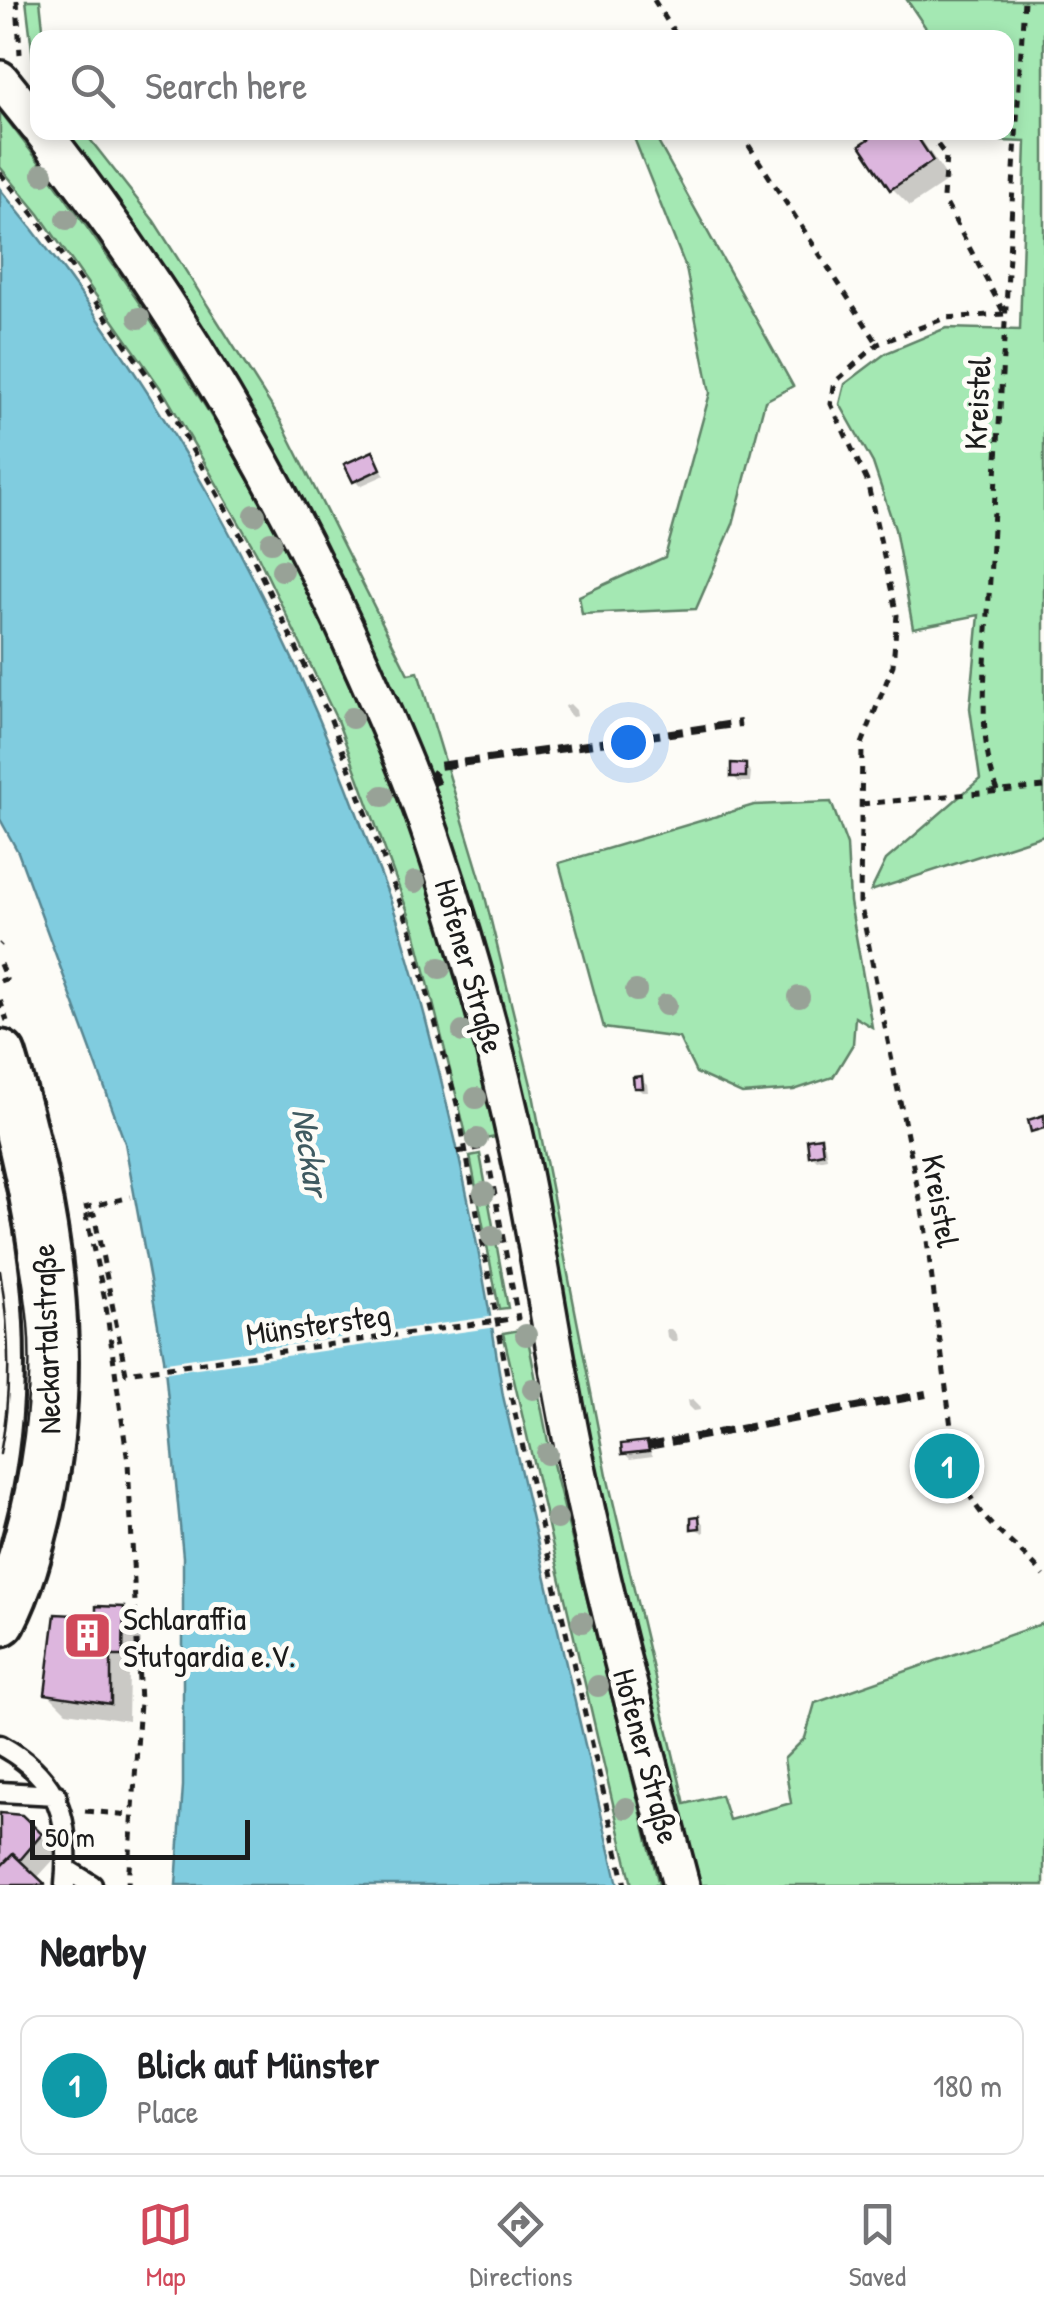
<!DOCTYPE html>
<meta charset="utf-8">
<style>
:root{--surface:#fff;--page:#f2f2f2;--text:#202124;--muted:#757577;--line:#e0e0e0;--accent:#d1495b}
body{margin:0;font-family:"Patrick Hand",sans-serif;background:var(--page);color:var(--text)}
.scale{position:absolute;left:30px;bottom:25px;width:220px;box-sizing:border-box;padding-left:10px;border:5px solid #1c1c1c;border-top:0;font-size:28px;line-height:35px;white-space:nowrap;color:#1c1c1c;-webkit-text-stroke:8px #fdfcf7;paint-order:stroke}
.you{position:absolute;left:628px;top:742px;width:35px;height:35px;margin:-25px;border:8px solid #fff;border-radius:50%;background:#1a73e8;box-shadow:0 0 0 15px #1a73e833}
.badge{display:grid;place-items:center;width:65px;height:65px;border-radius:50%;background:var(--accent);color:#fff;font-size:32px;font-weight:700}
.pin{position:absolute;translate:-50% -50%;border:5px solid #fff;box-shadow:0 2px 10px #0006}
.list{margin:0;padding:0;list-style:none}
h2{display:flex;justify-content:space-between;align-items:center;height:130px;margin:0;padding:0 40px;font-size:42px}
h2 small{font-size:32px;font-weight:400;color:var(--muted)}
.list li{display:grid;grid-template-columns:65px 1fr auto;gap:30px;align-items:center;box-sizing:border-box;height:140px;margin:0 20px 20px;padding:0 20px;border:2px solid var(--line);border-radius:20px}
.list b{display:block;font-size:38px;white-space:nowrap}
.list p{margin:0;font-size:32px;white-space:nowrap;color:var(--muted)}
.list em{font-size:32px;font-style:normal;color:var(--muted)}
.icon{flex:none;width:55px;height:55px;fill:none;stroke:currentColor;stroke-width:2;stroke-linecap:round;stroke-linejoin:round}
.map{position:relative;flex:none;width:1044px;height:1885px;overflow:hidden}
.search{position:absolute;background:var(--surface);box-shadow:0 5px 15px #0003;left:30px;right:30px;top:30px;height:110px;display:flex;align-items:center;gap:25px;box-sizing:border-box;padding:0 35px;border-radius:20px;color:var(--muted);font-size:38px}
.sheet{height:290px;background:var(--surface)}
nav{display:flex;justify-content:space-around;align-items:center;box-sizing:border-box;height:140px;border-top:2px solid var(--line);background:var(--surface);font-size:28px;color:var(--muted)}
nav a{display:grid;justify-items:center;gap:5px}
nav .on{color:var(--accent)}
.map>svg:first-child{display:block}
</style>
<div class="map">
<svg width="1044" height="1885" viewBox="0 0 1044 1885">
<rect width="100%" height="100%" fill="#fdfcf7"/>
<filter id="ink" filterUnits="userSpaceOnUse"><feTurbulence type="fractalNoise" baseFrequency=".01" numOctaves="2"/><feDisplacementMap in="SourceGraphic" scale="20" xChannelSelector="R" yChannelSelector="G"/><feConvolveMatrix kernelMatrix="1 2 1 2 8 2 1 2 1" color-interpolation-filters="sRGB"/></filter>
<g filter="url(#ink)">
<path fill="#a4e8b3" stroke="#608268" stroke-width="2.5" d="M26,0H40L44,37L38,38L37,91Z
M907,0H1044V835L871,891L886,860L980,779L970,708L979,615L913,628L895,529L873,463L840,404L845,384L886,353L946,328L1020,330L1026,142L1001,141L995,133L1006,132V38L932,37Z
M0,111C190,354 350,628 444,924C466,994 480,1066 496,1137L468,1142L415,931L337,720L256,552L166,396L39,214L0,167Z
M63,133H85L154,221L281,421L408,674L418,672L482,884L532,1089L608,1480L685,1804L721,1795L729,1820L791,1803L784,1759L805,1738L815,1703L1044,1623V1885H697L402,714C340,573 272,435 188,305C149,245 104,190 63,133Z
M632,133H653L793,386L765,401L733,524L696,609L582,614L579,596L665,557L710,393L686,268Z
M831,802L847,845L850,902L872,1027L855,1017L853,1044L833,1077L794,1090L742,1094L696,1073L679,1038L604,1028L559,863L754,805Z
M480,1154L508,1308L499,1309L470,1156Z
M526,1329L550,1452L659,1885H632L503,1333Z"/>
<path fill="#80ccdf" stroke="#588691" stroke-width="2.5" d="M0,189C155,377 276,596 361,824C375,862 392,899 403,938C447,1088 480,1242 503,1396L618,1885H176L183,1786V1557L164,1358L125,1143L18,852L0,819Z"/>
<path fill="#fdfcf7" d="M496,1316L498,1327L160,1373L159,1363Z"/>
<path fill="#0003" d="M884,132H916L949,180L910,206L892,188Z
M372,454L385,475L360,486L355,481Z
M570,704L576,710L577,716L572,717L567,712L565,706Z
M745,766L751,772L750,782H739L733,776Z
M641,1079L647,1084L648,1092H642L636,1087Z
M820,1140L825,1145L827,1158L817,1160L811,1154Z
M666,1329H671L676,1334L677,1342H672L667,1337Z
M693,1399L699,1405L700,1410L694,1411L689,1406L688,1400Z
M646,1443L653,1456L630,1459L624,1453Z
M698,1519L704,1524V1533L693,1528Z
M123,1610L141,1628L140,1673H129L128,1721L66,1712L48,1694L98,1618Z
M0,1816L21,1817L59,1854L36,1879L42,1885H0Z"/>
<path fill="#ddb6de" stroke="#1c1c1c" stroke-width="2.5" d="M879,132H914L933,161L890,190L860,145Z
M373,451L381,469L353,482L344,464Z
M731,763L746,764V777H731Z
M642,1076L643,1088H634L633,1077Z
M1044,1115V1128L1031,1132L1028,1120Z
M821,1137L823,1153L809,1156L807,1139Z
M647,1441L649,1451L622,1454L621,1444Z
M699,1516L700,1528L691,1529V1517Z
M96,1606L124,1607L123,1656H111V1704L45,1694L55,1614L96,1616Z
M0,1813L22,1815L42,1834L20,1860L13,1854L0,1867Z
M13,1854L45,1884V1885H0V1867Z"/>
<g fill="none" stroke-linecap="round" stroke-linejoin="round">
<defs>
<path id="service" d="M0,1745C60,1778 71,1820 65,1885
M0,1792L57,1795
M66,1869L92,1885"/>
<path id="minor" d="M0,79L38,126
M43,132C171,297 279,477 363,668C387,722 412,778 431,835C466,939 496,1046 519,1154C542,1262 556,1372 580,1480C609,1616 646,1750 681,1885"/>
<path id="secondary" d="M0,1056C46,1206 70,1357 36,1512C27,1550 18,1585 0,1620"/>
</defs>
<use href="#service" stroke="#1c1c1c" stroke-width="25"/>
<use href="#minor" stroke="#1c1c1c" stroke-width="42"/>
<use href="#secondary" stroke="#1c1c1c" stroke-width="58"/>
<path stroke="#1c1c1c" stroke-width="5" stroke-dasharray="8 8" stroke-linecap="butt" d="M17,0L20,54
M654,0L678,38
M740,132L878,344
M928,132L946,156L943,198L1003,311
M0,173L35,216L162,396L250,552L331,720L411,931L457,1104L511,1396L625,1885
M1004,314L945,318L878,344L835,382L831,404L867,481L897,615L893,665L862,744L860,902L925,1225L955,1458C976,1528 1002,1527 1044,1576
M998,791C981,749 984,708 985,664L1024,0
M861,804L1044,787
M0,945L1,944
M0,964L6,979L0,981
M0,1000L7,1021
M457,1152L484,1147
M84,1208L131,1197
M89,1215L86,1216L105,1300L128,1462L140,1702L128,1885
M85,1811L132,1815"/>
<use href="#service" stroke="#fdfcf7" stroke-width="18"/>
<use href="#minor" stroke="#fdfcf7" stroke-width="35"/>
<use href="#secondary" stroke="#fdfcf7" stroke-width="50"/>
<path stroke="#1c1c1c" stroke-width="2.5" d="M0,1163C11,1216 23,1271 28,1324C34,1390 20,1484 0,1547
M0,1271C10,1332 12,1394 0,1454"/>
<path stroke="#1c1c1c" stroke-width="8" stroke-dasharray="15 8" stroke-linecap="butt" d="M437,785L433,775L439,766L741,723
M648,1446L926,1394"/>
<path stroke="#1c1c1c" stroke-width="5" stroke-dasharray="8 8" stroke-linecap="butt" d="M89,1215L94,1214L126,1373L518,1318L488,1158L493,1157"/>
</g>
<g fill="#98a297">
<circle cx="43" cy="174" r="11"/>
<circle cx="67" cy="219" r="11"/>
<circle cx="139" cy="318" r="11"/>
<circle cx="255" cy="515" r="11"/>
<circle cx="271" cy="542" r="11"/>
<circle cx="282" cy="570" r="11"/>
<circle cx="352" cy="718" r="11"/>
<circle cx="383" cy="796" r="11"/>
<circle cx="415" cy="882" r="11"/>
<circle cx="440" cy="968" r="11"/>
<circle cx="636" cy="991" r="11"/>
<circle cx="799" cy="997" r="11"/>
<circle cx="666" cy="1005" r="11"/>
<circle cx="463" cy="1032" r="11"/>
<circle cx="476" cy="1098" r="11"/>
<circle cx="477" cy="1139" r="11"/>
<circle cx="484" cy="1193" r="11"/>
<circle cx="492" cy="1236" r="11"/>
<circle cx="526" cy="1335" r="11"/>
<circle cx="533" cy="1389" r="11"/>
<circle cx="547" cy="1454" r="11"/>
<circle cx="557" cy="1519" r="11"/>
<circle cx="582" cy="1622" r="11"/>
<circle cx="598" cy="1686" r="11"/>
<circle cx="626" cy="1808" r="11"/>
</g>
</g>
<defs>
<symbol id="building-square" viewBox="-11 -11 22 22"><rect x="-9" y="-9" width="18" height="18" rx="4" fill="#d1495b" stroke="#fdfcf7"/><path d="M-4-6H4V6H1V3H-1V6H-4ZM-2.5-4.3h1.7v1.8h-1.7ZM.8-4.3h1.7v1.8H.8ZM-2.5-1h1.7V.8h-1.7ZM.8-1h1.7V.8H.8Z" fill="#fff"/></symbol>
</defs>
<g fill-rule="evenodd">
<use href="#building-square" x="60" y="1608" width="55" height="55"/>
</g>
<g text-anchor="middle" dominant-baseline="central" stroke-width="10" stroke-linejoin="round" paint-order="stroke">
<g font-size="32" fill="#1c1c1c" stroke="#fdfcf7">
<text transform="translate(977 403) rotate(-87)">Kreistel</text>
<text transform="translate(470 966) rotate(74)">Hofener Straße</text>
<text transform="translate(941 1201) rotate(80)">Kreistel</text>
<text transform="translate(318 1324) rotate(-8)">Münstersteg</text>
<text transform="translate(46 1339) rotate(-92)">Neckartalstraße</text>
<text transform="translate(647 1756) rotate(75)">Hofener Straße</text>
</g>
<g font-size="32" fill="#1c1c1c" stroke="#fdfcf7" text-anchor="start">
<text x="123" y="1618">Schlaraffia<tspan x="123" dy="37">Stutgardia e.V.</tspan></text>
</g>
<g font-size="35" font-style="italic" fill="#3f5a60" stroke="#fdfcf7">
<text transform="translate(311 1152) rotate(81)">Neckar</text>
</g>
</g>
</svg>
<div class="scale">50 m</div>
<div class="you"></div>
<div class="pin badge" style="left:947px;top:1466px;background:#0f9aa8">1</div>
<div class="search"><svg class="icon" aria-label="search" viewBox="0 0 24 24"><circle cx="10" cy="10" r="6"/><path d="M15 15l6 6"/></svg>Search here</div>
</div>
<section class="sheet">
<h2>Nearby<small></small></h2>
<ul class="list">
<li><span class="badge" style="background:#0f9aa8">1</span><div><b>Blick auf Münster</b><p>Place</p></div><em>180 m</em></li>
</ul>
</section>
<nav>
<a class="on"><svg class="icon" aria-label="map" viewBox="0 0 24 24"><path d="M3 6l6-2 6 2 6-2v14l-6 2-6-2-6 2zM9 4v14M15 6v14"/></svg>Map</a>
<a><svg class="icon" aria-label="directions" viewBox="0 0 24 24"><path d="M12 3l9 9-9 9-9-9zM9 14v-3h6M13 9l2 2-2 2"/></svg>Directions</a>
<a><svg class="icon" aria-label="saved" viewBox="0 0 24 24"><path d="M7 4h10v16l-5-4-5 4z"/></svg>Saved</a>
</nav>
